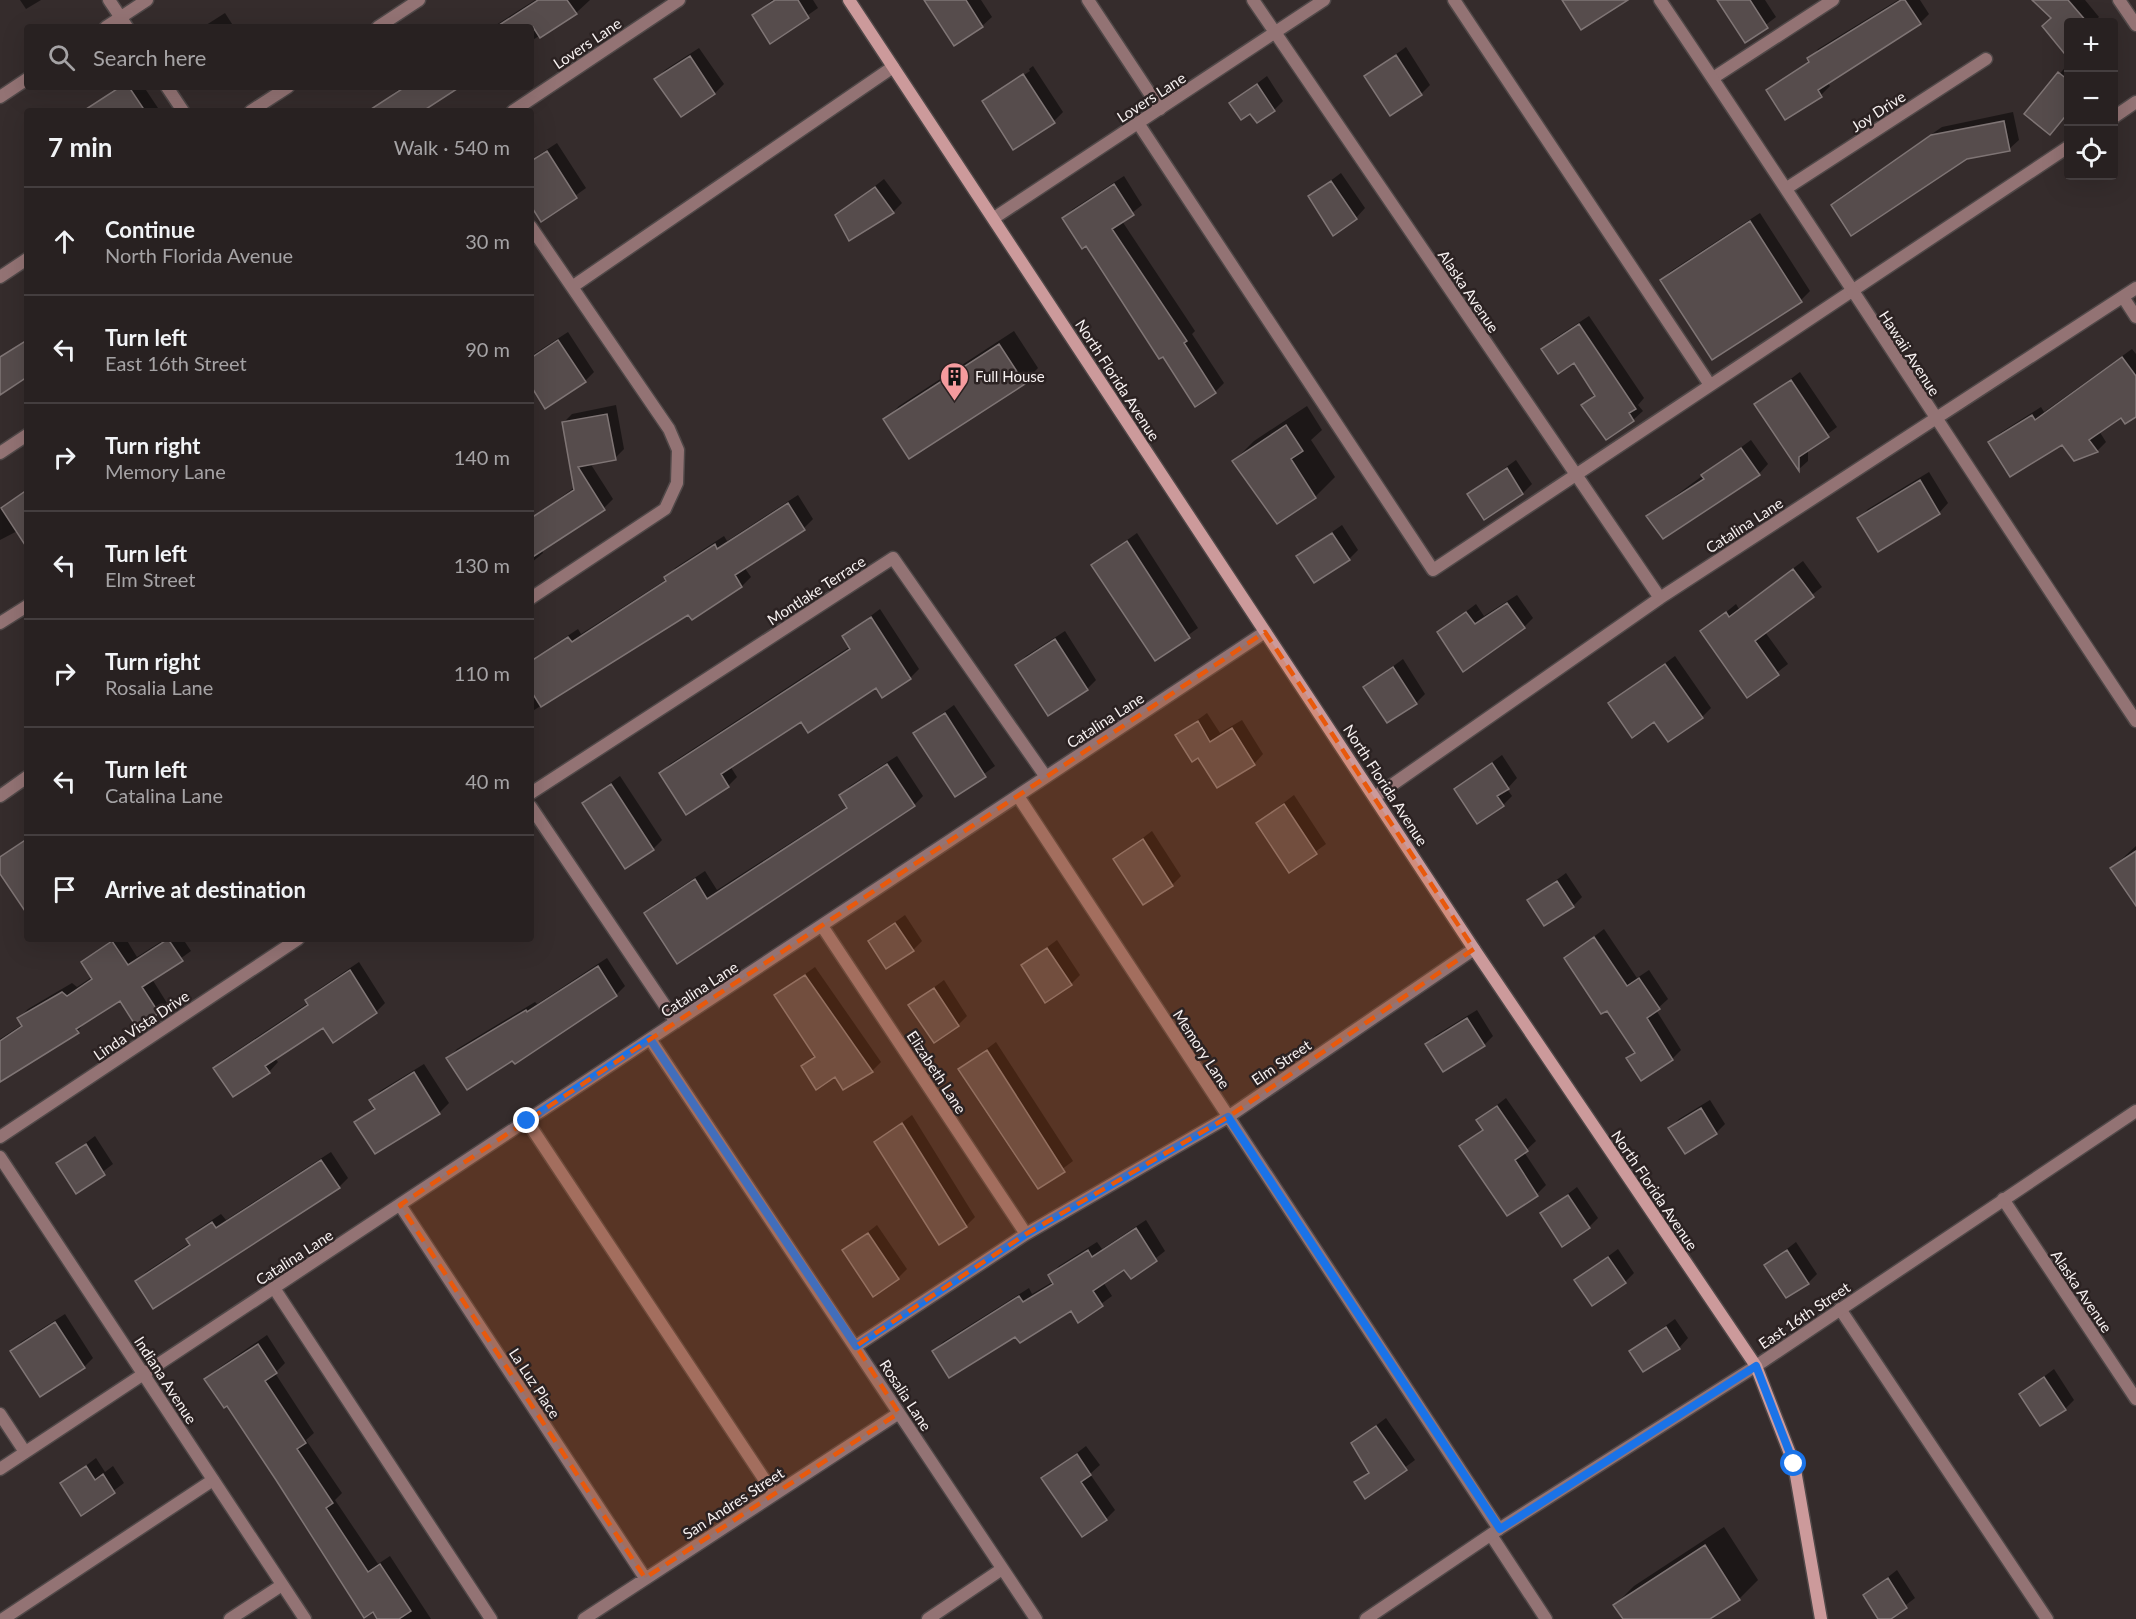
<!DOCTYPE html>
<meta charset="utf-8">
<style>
:root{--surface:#282121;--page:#30292a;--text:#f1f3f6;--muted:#a5a3a5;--line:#443e3f}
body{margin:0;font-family:Lato,sans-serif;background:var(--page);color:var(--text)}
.controls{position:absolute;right:18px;top:18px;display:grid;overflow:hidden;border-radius:6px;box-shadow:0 6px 24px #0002}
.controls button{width:54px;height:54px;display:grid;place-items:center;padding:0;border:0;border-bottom:2px solid var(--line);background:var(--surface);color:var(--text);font:30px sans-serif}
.stop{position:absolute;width:18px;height:18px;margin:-14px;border:4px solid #1a73e8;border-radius:50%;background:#fff}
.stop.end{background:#1a73e8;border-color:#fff;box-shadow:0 2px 6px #0008}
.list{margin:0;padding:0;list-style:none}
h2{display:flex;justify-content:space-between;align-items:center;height:78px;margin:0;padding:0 24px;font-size:26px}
h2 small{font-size:20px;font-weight:400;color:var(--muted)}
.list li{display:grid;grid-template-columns:39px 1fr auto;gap:18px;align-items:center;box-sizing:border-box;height:108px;padding:0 24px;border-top:2px solid var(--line)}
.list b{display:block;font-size:22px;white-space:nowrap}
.list p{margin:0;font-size:20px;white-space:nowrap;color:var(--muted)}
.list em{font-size:20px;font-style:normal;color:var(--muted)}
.icon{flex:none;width:33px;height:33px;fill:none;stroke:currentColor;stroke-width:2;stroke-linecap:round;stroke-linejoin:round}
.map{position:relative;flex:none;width:2136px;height:1619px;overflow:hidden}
.search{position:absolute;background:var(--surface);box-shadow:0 6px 24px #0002;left:24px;top:24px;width:510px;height:66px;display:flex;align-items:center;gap:15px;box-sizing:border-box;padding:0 21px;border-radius:6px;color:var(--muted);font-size:22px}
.panel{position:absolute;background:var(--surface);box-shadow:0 6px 24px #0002;left:24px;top:108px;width:510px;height:834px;border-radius:6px}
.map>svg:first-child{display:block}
</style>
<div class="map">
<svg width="2136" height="1619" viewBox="0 0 2136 1619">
<rect width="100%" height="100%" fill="#352c2c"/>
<path fill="#0007" d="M20,0H41L26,9Z
M535,0H590L576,13L531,41V27H493Z
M772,0H813L818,8L771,41L754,15Z
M926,0H981L992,17L982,26Z
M1722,0H1765L1776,17L1745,41Z
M1898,0H1920L1929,14L1920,23L1827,82L1830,86L1821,95L1768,90L1810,60L1818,49Z
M2034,0H2085L2099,17L2093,22H2068V43L2062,48L2052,18Z
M225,13L234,27H203Z
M1406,47L1430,85L1421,94L1366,76Z
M699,48L724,84L715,93L656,79L665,70Z
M2068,64V113L2050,133L2026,114Z
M1033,66L1063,112L1054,121L983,101L992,93V96L1030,71L1029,69Z
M1267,76L1283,101L1274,110L1231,103Z
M117,87H144L160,111H107L100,101Z
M402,87H459L423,111H370Z
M2013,112L2019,140L2009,149L1966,158L1832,205L1842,196L1942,127Z
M557,143L586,188L542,220L531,203V160Z
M1341,173L1365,208L1356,218L1310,196Z
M1124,176L1142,205L1122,221L1195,331L1192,334L1224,383L1215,392L1064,218L1073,209Z
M884,179L902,203L893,212L837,216Z
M1760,213L1810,291L1801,300L1712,358L1661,280L1671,271Z
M1589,316L1644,398L1638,405L1643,411L1633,420L1583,405L1595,394L1574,361L1543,349L1552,340Z
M1014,331L1038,368L1024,382L909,457L885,420L899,406Z
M568,332L594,372L585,381L531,384V356Z
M2132,349L2136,354V415L2121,416L2099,431L2106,442L2097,451L2074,459L2063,443L1990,442L2000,433L2041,407L2044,412Z
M1800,372L1837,427L1808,449V461L1799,469L1756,405Z
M616,405L624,449L615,458L590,463L613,499L604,508L542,549L543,553L531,563V519L575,487L563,423L572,414Z
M1307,406L1322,430L1311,440L1335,477L1315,497L1234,461L1254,441Z
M1751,440L1768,464L1759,474L1648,516Z
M1516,460L1532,484L1523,493L1484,517L1469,494Z
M1929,472L1948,503L1939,513L1878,550L1859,518L1868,509Z
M27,490V526L0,540V508Z
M798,495L813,519L804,528L744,567L751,577L742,586L689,613L531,712V660L578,629L581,634L667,579L675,568L724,536L727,541Z
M1342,525L1358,550L1349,559L1298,556Z
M1137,533L1198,628L1155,659L1092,565Z
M1803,561L1822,587L1765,632L1788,664L1747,696L1702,632L1736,604L1739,609Z
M1517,595L1533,618L1524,627L1439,632L1476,604L1484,616Z
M880,609L919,669L910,678L877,686L801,720L730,766L737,777L728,786L661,773L670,764L851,646L844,636Z
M1065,631L1096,680L1087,689L1017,665L1026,656Z
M1675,656L1711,708L1702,717L1655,720L1610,704Z
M1403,659L1425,694L1416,703L1365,687Z
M954,705L995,766L955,795L915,733Z
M1207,713L1220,733L1242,720L1263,754L1254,764L1198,756L1177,735Z
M1502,755L1517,778L1507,789L1512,796L1503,805L1456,789Z
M897,756L923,796L914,805L678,962L646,913L655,904L705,871L717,890L848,806L841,795L850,786Z
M620,776L662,840L653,849L583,803Z
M1294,795L1326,844L1289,871L1257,823Z
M1152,831L1181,876L1172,885L1115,859Z
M27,838V892L0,871V857Z
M2136,846V904L2112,868Z
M1566,873L1582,897L1573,906L1529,900Z
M905,915L922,941L913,950L869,941Z
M1604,929L1637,978L1649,970L1668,999L1656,1010L1681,1050L1672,1059L1628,1058L1635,1051L1608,1009L1566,958Z
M113,939H126L137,957L165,939H183L191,951L152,979L167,1003L158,1012L120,999L86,1021L78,1031L0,1080V1039L23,1024L19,1018L28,1009L72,983L77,987L92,977L83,962Z
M1057,940L1080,975L1071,984L1023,965Z
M607,958L625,986L616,995L515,1062L513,1059L448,1058L457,1049L535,1002L537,1004Z
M359,962L385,1003L376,1012L324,1026L274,1057L278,1062L269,1072L215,1068L224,1059L308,1003L307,1000L316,991Z
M815,967L881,1062L872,1071L835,1075L802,1066L815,1055L776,995Z
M944,980L967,1016L958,1025L910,1005Z
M1477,1010L1493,1036L1484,1045L1427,1044L1436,1035Z
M996,1042L1073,1161L1038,1187L960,1069Z
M424,1064L449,1103L440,1112L375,1152L356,1122L375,1107L371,1100L380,1091Z
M1506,1098L1536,1141L1524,1152L1546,1185L1537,1194L1461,1147L1484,1128L1478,1120Z
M1710,1100L1725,1124L1716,1133L1670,1128L1679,1119Z
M912,1115L975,1217L966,1226L876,1142Z
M95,1136L113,1164L76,1192L58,1164Z
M331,1152L348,1178L339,1187L137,1281L146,1272L190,1243L188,1239L197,1230L221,1214L226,1220Z
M1577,1187L1598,1218L1589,1227L1542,1214Z
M1146,1220L1165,1251L1132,1277L1125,1268L1103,1282L1112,1296L1079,1320L1071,1309L1016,1335L934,1351L943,1342L1029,1288L1032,1294L1054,1281L1050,1275L1059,1266L1097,1242L1102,1249Z
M877,1225L907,1269L898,1278L844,1251Z
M1796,1242L1817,1274L1808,1283L1766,1265Z
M1618,1249L1634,1273L1625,1282L1576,1280Z
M65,1314L93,1358L84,1367L12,1352L21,1342Z
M1675,1319L1688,1338L1679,1348L1631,1351Z
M267,1335L285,1363L275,1373L314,1433L306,1440L342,1493L335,1500L378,1564L390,1556L431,1619H379L227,1404L206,1379L216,1370Z
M2054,1369L2074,1400L2065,1409L2021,1394Z
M1386,1418L1415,1460L1365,1497L1356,1483L1370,1470L1353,1443Z
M1086,1446L1100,1465L1090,1474L1115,1510L1106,1519L1043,1479Z
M96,1458L105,1472L113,1466L124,1483L82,1514L62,1484Z
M1724,1527L1758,1580L1739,1599L1707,1619H1624L1615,1605L1634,1586Z
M1897,1570L1915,1598L1888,1619H1880L1865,1595Z"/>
<path fill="#564c4c" stroke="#7f7575" stroke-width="1.5" d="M538,0H567L577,14L540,38L533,27H496Z
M775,0H798L809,18L770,44L752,15Z
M924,0H966L983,27L954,46Z
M1562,0H1628L1581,30Z
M1717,0H1750L1768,28L1745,43Z
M1901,0H1905L1921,24L1818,90L1822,97L1785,120L1766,90L1809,62L1807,58Z
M2032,0H2068L2087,22H2068V58L2042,26L2051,18Z
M1396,55L1422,95L1390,116L1364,76Z
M690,56L715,94L681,117L654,79Z
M2058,72L2068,80V113L2050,135L2024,114Z
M1023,74L1055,123L1013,150L982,101Z
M1257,84L1275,111L1257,123L1250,114L1241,120L1229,103Z
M120,87H129L145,111H83Z
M405,87H460L423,111H368Z
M2004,121L2010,151L1967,159L1851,236L1831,205L1931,135Z
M547,151L577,198L541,222L531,206V161Z
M1331,181L1357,219L1333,236L1308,196Z
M1114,184L1134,215L1112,229L1187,341L1184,343L1216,393L1195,407L1163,357L1159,359L1086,246L1082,249L1062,218Z
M875,187L894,213L849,241L835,215Z
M1750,221L1802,302L1712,360L1660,280Z
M1579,324L1636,409L1629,413L1634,421L1606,440L1581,405L1595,396L1574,363L1558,374L1541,349Z
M27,340V377L0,395V357Z
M558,340L586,382L545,409L531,386V358Z
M999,344L1025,384L909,459L883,419Z
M2122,357L2136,376V417L2125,424L2121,418L2089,440L2098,452L2074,461L2062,445L2010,477L1988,442L2032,415L2035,420Z
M1791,380L1829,437L1799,457V471L1754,404Z
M607,414L616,460L578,467L605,510L531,558V518L574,490L562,422Z
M1286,425L1303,451L1291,459L1316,498L1277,524L1232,461Z
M1741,448L1760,475L1663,539L1646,516L1704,479L1701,475Z
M1507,468L1523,494L1484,520L1467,494Z
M1920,480L1940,514L1878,552L1857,518Z
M27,490V548L1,508Z
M788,503L805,530L735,575L742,587L692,620L688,615L541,707L531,691V661L568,637L572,642L666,581L664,577L715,544L717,549Z
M1332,533L1350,560L1314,583L1296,556Z
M1127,541L1190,638L1155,661L1091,565Z
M1793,569L1814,597L1755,641L1779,675L1747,698L1700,631L1726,612L1729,617Z
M1507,603L1525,628L1463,672L1437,632L1466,612L1475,624Z
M871,617L911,679L882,698L876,688L808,733L801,722L721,774L729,787L686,815L659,773L850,649L842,636Z
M1055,639L1088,690L1048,716L1015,665Z
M1665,664L1703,718L1668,742L1654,722L1632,738L1608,703Z
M1393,667L1417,704L1387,723L1363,687Z
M945,713L986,777L955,797L913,733Z
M1198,721L1210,742L1232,728L1255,765L1217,788L1198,758L1192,762L1175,735Z
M1492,763L1509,789L1497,796L1504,806L1477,824L1454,789Z
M887,764L915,806L677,964L644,913L695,879L707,899L847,808L839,795Z
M611,784L654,850L625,869L582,803Z
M1284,804L1317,854L1289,873L1256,823Z
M27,839V914L0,874V857Z
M1143,839L1173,886L1143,905L1113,859Z
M2136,851V906L2110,868Z
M1557,881L1574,907L1544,926L1527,900Z
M895,923L914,951L886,969L868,941Z
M1594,937L1627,986L1639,978L1660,1009L1647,1018L1673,1060L1641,1081L1626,1058L1635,1053L1607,1011L1601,1014L1564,958Z
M168,939L183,961L142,987L159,1013L137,1028L120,1001L76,1029L79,1033L0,1082V1041L22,1026L17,1018L62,992L67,996L92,979L81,962L112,941L128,965Z
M1047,948L1072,985L1045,1003L1021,965Z
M598,966L617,996L515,1064L512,1061L467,1090L446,1058L526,1010L527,1012Z
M350,970L377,1013L333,1043L323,1028L265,1066L270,1073L233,1097L213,1068L308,1005L305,1000Z
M805,975L873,1072L843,1090L835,1077L816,1090L801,1066L815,1057L774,995Z
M934,988L959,1026L934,1043L908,1005Z
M1467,1018L1485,1046L1443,1072L1425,1044Z
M987,1050L1065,1172L1038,1189L958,1069Z
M414,1072L440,1114L375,1154L354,1122L375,1109L369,1100Z
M1497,1106L1528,1151L1515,1160L1538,1196L1507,1216L1459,1146L1483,1130L1476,1120Z
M1701,1108L1717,1134L1685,1154L1668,1128Z
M902,1123L967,1227L939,1245L874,1142Z
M86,1144L105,1175L76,1194L56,1163Z
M321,1160L340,1188L153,1309L135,1281L190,1245L186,1239L212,1222L216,1228Z
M1568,1195L1590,1228L1562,1247L1540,1213Z
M1136,1228L1157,1261L1131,1279L1124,1270L1093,1291L1103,1306L1078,1323L1071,1311L1020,1343L1015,1337L949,1378L932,1351L1019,1296L1023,1302L1053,1284L1048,1275L1088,1250L1092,1257Z
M868,1233L899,1279L873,1297L842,1250Z
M1787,1250L1809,1284L1786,1298L1764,1265Z
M1608,1257L1626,1283L1592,1306L1574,1280Z
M55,1322L85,1368L40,1397L10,1351Z
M1666,1327L1680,1349L1643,1372L1629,1351Z
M258,1344L277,1373L265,1381L306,1443L297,1449L333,1503L326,1508L368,1572L380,1564L411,1611L399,1619H377L373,1612L364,1618L276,1480L227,1406L224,1408L204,1379Z
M2044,1377L2066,1410L2040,1426L2019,1394Z
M1376,1426L1407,1470L1365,1499L1354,1482L1369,1473L1351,1443Z
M1077,1454L1091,1475L1081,1482L1107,1520L1082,1537L1041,1478Z
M86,1466L95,1480L103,1474L115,1493L81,1516L60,1483Z
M1705,1545L1740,1600L1710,1619H1623L1613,1605Z
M1888,1578L1907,1608L1891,1619H1878L1863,1595Z"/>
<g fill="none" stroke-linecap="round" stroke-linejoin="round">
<defs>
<path id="service" d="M1088,0L1160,109
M1454,0L1710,385
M2119,0L2136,25
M378,27L419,0
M1713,78L1833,0
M251,111L288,87
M2114,117L2136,102
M1138,123L1433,570L2068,147
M531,227L669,429L678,450L677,483L665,509L531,598
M0,277L27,259
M572,287L893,67
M0,623L27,606
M527,1121L774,1494
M274,1288L491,1619
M1840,1309L2047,1619
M0,1414L25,1452
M1491,1535L1546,1619
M3,1619L213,1480
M928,1619L1002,1569"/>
<path id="minor" d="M109,0L127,27
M1253,0L1660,598
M1660,0C1821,239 1976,481 2136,721
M106,27L147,0
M167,87L183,111
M0,97L27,79
M513,111L679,0
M1787,188L1986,59
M994,218L1324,0
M2123,297L2136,317
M0,453L27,435
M531,793L893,558L1046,777
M0,796L27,777
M1018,796L1499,1529
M1376,796L1660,598L2136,288
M531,807L676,1022
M822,926L1026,1234
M650,1039L1036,1619
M0,1137L298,939
M2003,1199L2136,1399
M400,1205L645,1578
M856,1346L1026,1234L1228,1117L1474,949
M0,1469L1265,632
M230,1619L282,1585
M584,1619L899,1413"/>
<path id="tertiary" d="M0,1157L305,1619
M1366,1619L1499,1529L1756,1366L2136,1111"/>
<path id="secondary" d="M849,0L1474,949L1756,1366L1794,1464L1821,1619"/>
</defs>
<use href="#service" stroke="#504848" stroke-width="15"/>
<use href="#minor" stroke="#504848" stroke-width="15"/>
<use href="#tertiary" stroke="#504848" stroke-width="15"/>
<use href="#secondary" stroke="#504848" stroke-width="15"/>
<use href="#service" stroke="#937374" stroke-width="12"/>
<use href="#minor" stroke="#937374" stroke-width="12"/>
<use href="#tertiary" stroke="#937374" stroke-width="12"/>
<use href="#secondary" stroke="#cc9a9b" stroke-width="12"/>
</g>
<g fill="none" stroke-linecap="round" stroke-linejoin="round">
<path stroke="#1a73e8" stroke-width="8" d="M527,1121L650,1039L856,1346L1026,1234L1228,1117L1500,1529L1756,1366L1794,1464"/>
</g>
<path fill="#e8590c" fill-opacity="0.2" stroke="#e8590c" stroke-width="4.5" stroke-dasharray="12 8" stroke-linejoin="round" d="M1265,632L1474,949L1228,1117L1026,1234L856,1346L899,1413L645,1578L400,1205Z"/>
<defs>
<symbol id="building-pin" viewBox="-11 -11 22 30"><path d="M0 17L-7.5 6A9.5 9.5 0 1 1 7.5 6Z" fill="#f59b9e" stroke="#2b2222"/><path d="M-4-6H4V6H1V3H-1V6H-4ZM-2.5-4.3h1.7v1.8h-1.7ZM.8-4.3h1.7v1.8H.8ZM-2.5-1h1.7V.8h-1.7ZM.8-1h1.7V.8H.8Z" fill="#111"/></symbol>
</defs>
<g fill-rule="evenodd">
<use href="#building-pin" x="938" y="360" width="33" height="45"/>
</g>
<g text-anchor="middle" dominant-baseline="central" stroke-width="5" stroke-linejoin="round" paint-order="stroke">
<g font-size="15" fill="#f7f1f1" stroke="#2b2222">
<text transform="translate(587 43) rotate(-34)">Lovers Lane</text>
<text transform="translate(1151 97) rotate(-33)">Lovers Lane</text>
<text transform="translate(1878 111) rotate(-33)">Joy Drive</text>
<text transform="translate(1469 291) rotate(56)">Alaska Avenue</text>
<text transform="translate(1910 353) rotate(57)">Hawaii Avenue</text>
<text transform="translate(1118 380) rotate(57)">North Florida Avenue</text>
<text transform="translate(1744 525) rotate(-33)">Catalina Lane</text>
<text transform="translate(816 590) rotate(-33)">Montlake Terrace</text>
<text transform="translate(1105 720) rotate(-33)">Catalina Lane</text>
<text transform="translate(1386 785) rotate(57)">North Florida Avenue</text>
<text transform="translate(699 989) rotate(-33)">Catalina Lane</text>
<text transform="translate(141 1025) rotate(-34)">Linda Vista Drive</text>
<text transform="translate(1202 1049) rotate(57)">Memory Lane</text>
<text transform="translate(1281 1062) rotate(-34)">Elm Street</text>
<text transform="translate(937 1072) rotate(57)">Elizabeth Lane</text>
<text transform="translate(1655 1190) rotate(56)">North Florida Avenue</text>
<text transform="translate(294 1257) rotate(-33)">Catalina Lane</text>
<text transform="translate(2082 1291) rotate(56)">Alaska Avenue</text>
<text transform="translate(1804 1315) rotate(-34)">East 16th Street</text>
<text transform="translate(166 1380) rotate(57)">Indiana Avenue</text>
<text transform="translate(535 1383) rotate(57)">La Luz Place</text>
<text transform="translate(906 1395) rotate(57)">Rosalia Lane</text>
<text transform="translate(733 1503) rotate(-33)">San Andres Street</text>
</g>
<g font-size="15" fill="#f7f1f1" stroke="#2b2222" text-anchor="start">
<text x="975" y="376">Full House</text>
</g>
</g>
</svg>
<div class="controls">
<button>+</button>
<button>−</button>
<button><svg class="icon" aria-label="locate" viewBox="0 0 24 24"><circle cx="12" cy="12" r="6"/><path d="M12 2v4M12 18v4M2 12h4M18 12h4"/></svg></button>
</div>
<div class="stop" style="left:1794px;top:1464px"></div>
<div class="stop end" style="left:527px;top:1121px"></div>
<div class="search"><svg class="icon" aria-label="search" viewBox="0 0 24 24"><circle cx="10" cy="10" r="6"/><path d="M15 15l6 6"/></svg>Search here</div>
<section class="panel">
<h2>7 min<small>Walk · 540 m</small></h2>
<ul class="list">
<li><svg class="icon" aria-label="ahead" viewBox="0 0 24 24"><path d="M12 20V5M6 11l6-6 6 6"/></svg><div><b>Continue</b><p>North Florida Avenue</p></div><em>30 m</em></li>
<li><svg class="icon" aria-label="left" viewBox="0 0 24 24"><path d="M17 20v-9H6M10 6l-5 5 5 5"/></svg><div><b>Turn left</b><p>East 16th Street</p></div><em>90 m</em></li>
<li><svg class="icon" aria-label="right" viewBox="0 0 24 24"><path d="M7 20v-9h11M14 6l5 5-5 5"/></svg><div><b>Turn right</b><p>Memory Lane</p></div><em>140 m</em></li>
<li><svg class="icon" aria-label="left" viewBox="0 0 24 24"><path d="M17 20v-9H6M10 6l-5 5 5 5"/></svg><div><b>Turn left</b><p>Elm Street</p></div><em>130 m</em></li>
<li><svg class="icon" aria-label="right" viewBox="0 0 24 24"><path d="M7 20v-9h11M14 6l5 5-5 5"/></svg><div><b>Turn right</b><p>Rosalia Lane</p></div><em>110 m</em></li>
<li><svg class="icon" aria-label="left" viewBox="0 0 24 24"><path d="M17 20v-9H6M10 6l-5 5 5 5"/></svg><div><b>Turn left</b><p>Catalina Lane</p></div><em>40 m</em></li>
<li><svg class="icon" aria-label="arrive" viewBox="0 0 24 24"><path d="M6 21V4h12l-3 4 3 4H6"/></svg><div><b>Arrive at destination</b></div></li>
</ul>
</section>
</div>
